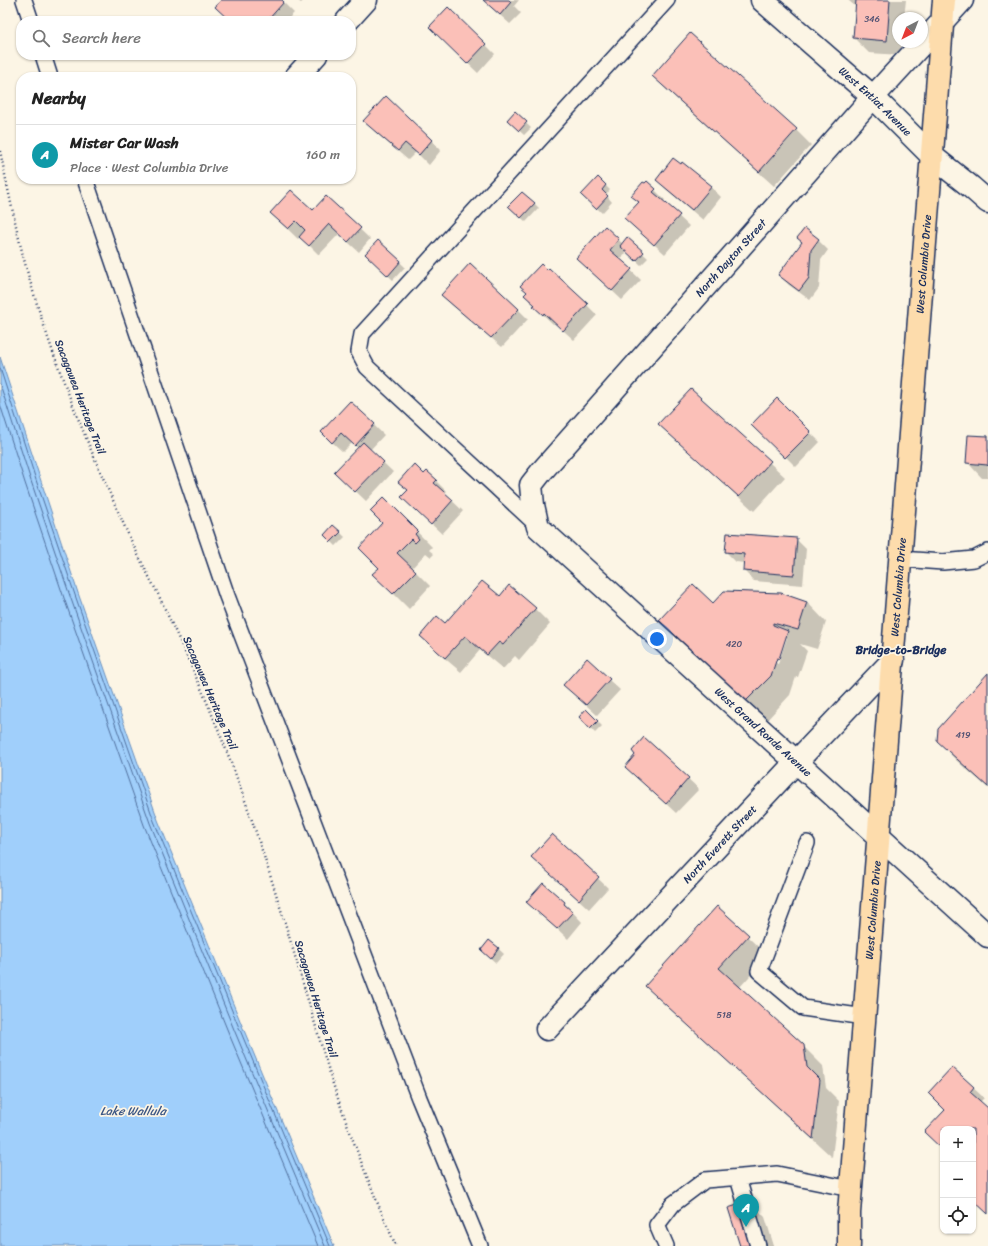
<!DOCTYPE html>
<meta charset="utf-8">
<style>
:root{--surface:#fff;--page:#f6f6f6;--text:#222;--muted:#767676;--line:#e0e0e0;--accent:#ea580c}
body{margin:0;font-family:Sriracha,sans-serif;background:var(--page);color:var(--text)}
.controls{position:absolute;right:12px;bottom:12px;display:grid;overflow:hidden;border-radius:8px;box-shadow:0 1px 3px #0004}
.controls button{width:36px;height:36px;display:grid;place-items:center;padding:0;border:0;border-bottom:1px solid var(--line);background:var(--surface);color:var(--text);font:20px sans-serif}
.compass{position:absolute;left:892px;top:12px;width:36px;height:36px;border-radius:50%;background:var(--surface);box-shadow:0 1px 3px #0004;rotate:222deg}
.you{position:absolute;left:657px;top:639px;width:14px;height:14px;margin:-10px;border:3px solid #fff;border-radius:50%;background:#1a73e8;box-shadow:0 0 0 6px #1a73e833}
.badge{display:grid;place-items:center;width:26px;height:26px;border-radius:50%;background:var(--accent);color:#fff;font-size:13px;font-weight:700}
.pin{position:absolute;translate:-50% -33px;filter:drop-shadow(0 1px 2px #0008)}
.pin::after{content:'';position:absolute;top:21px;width:14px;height:12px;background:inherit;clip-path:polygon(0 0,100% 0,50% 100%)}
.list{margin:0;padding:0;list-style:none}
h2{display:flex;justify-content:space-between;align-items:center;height:52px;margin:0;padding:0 16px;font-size:17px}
h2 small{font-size:13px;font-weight:400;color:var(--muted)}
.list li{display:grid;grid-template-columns:26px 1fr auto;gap:12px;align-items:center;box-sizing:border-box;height:60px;padding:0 16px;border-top:1px solid var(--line)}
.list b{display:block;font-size:15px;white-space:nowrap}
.list p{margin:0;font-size:13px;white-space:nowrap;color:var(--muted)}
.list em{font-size:13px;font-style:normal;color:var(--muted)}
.icon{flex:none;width:22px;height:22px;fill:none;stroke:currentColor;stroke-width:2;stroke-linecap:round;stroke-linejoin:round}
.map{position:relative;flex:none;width:988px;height:1246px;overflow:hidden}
.search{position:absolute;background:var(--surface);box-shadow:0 1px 3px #0004;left:16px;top:16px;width:340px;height:44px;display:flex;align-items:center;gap:10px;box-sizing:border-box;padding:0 14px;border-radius:16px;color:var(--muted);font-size:15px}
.panel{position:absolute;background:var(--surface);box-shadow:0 1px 3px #0004;left:16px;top:72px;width:340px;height:112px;border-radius:16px}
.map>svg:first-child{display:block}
</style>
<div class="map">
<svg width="988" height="1246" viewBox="0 0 988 1246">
<rect width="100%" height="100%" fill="#fcf5e5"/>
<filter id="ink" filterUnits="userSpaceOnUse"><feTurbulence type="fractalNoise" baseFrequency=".025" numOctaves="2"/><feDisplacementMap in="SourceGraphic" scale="8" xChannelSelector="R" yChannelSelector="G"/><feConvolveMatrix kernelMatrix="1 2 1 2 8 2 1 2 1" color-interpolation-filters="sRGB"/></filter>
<g filter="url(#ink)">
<path fill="#a0cffb" stroke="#6b8fbc" d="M0,357L78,593L158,820L243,1028L334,1246H0Z"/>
<path fill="#0003" fill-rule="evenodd" d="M223,0H281L294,13L286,21H231Z
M297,0H304L301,3Z
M483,0H519L514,6L521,13L510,24Z
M848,0H906L904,18H898V42H902L901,55L869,53L854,38L857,8Z
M690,35L796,130L811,145L774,186L668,91L653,76Z
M440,37L485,44L495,54L478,73Z
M515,113L531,128L524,135L513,125Z
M374,131L431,140L441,150L429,165L416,152L408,160Z
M598,178L610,190L606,195L612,202L602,213L583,195Z
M657,180L711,187L721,197L703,220L667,190Z
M655,190L665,200L663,202L689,226L665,254L636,228L639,203L632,196Z
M326,197L370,239L359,252L339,234L319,255L300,236L298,239L271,213L313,211Z
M534,203L539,208L526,222L509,206Z
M605,228L623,244L627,239L648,258L641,265L627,252L620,260L641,280L622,300L577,258Z
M805,230L818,240L828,250L821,260L819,288L810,300L789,285L779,275L803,243Z
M378,241L405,267L393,280L371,259Z
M442,295L518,309L528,319L502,347L452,305Z
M587,305L597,315L574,340L555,323L553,324L534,306Z
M691,390L785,477L754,511L675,439Z
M777,400L820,442L796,467L753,424Z
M350,402L384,435L370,450L393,472L366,501L346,482L358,448L352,443L343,452L332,442Z
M988,437V478H982L967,462Z
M427,472L446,491L444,493L463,511L442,534L413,507L409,491L399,481L424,475Z
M384,498L432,547L429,550L434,554L431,557L426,553L412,568L430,586L409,609L389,589L380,568L384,523Z
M340,532L345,537L336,546L325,535Z
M796,539L806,549L803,585L754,581L744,571V563L736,562L726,552Z
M500,598L535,609L550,624L519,660L515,656L503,669L480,650L461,672L436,651L421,636Z
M807,602L826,622L817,649L800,644L807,651L798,677H796L790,695L766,721L680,639L713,604ZM785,636L787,638L778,664L776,663Z
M587,660L620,690L597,715L575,695Z
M988,674V788L957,761L938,741Z
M586,710L602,726L595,733L580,717Z
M644,738L699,789L676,813L626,767L637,755Z
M552,835L608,888L589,909L543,867Z
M564,903L582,922L568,939L538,911Z
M717,908L768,956L739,988L803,1046L823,1066L826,1088L839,1101L832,1157L666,1005L646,985Z
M490,941L504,954L496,963L487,955Z
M952,1068L984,1098L980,1102L988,1109V1214L973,1200V1129H943V1149L935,1142L946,1110Z
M750,1202L765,1217L774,1246H741Z"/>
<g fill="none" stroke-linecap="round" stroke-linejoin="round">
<path stroke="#506f9d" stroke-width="1" d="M0,368L36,480L75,595L154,821L240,1030L330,1246
M0,384L31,481L70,596L150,823L235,1032L325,1246
M0,404L25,483L64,598L144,825L229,1034L318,1246"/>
</g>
<path fill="#fbc0b8" stroke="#1b2f5e" d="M221,0H282L284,2L267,21H230L215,7Z
M483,0H509L511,2L500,15Z
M856,0H890L887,41L853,38Z
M448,7L486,44L467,64L429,27Z
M690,33L797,129L759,172L652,76Z
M386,96L432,140L419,155L405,143L398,151L363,121Z
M515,111L527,122L519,131L507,120Z
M673,158L681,164L682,162L712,186L692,210L656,180Z
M598,177L606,185L602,190L608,196L596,209L581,195Z
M647,181L656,189L653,192L680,215L654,245L624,218L639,202L631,196L643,182L645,183Z
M291,190L313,210L326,196L361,228L348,242L329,224L309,246L299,237L305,230L296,221L288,229L270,213Z
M522,192L535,203L521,218L508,206Z
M605,226L619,239L610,250L632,269L612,291L576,258Z
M805,228L819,239L811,250L809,278L799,291L778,275L802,242L797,238Z
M627,237L644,252L636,261L620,246Z
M378,240L401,261L388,276L365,254Z
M470,263L519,309L491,338L441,295Z
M541,264L547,270L549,268L588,304L563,331L544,313L543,315L533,306L535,305L524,295L527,292L520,286Z
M691,389L771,461L739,497L658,424Z
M777,398L811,432L785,458L751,425Z
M350,401L375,424L355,446L341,433L332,443L321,432Z
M968,435L988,436V466L987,465L966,463Z
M363,442L384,462L355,492L334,472Z
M414,464L424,474L427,471L437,480L434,483L453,500L431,525L401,497L408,490L398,482Z
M384,497L418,531L415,534L419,539L415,543L411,539L397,553L416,571L393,594L372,574L379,568L359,548L382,523L370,511Z
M333,525L341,532L331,542L324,535Z
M727,533L797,538L794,575L743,571L744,554L725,552Z
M482,581L500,596L509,585L536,608L503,645L499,642L487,655L465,636L445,658L420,636L437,616L445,623Z
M693,584L713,603L724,591L781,593L807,602L798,630L773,623V625L788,631L779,659L777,658L771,676L745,702L659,620Z
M587,658L610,679L586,705L563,685Z
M988,673V787L937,741L938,729Z
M586,709L598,721L590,729L579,717Z
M644,737L689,778L666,804L625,767L635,755L632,751Z
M552,834L599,877L579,900L531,857Z
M543,883L565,902L564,904L573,912L557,929L526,902Z
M717,906L749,935L719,968L804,1045L807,1067L820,1080L813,1139L645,986Z
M489,940L499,948L491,959L481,950Z
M952,1067L974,1087L970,1092L988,1108V1214L973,1200V1129H943V1150L924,1132L945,1110L928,1093Z
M750,1201L764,1246H740L728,1208Z"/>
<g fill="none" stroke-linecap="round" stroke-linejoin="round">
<defs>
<path id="lane" d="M24,0L31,21
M43,55L50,77
M85,179L227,596L419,1098L480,1246
M538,526L367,367L359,352L362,334L667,0
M900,559L943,562L974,559L988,552
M807,843L759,971L803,1008L865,1017
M738,1178L758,1246
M666,1246L657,1225L673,1204L705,1180L777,1174L851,1189"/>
<g id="street">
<path id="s1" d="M762,0L873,97L932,156L971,187L988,202"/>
<path id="s2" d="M962,0L873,97L542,471L531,485L533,505L538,527L988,936"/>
<path d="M347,21L366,0"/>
<path d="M296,77L316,55"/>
<path id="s3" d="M547,1029L796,762L893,660"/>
</g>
<g id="primary">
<path id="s4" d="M849,1246V1213L944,0"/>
</g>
</defs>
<use href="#lane" stroke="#1b2f5e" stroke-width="18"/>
<use href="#street" stroke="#1b2f5e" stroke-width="25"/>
<use href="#primary" stroke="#1b2f5e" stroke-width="25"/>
<path stroke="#1b2f5e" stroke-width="2.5" stroke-dasharray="1 3" stroke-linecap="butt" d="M0,151C8,189 16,229 26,267C50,353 84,437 121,518C132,544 145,569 158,594C177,635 196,675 213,717C262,835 295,958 332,1081C351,1137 372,1192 396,1246"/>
<use href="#lane" stroke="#fcf5e5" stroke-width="15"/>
<use href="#street" stroke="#fcf5e5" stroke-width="22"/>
<use href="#primary" stroke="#fddcac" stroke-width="22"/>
</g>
</g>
<g text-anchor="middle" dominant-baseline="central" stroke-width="3.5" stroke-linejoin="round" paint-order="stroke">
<g font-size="9" fill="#535374">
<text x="872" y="19">346</text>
<text x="734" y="644">420</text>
<text x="963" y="735">419</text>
<text x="724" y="1015">518</text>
</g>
<g font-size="11" fill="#1b2f5e" stroke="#fcf5e5">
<text stroke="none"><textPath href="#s1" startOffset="152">West Entiat Avenue</textPath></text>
<text transform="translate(731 258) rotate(-48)">North Dayton Street</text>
<text stroke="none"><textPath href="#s4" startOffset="985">West Columbia Drive</textPath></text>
<text transform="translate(80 397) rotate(69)">Sacagawea Heritage Trail</text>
<text stroke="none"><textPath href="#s4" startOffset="661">West Columbia Drive</textPath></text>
<text transform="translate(210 693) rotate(67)">Sacagawea Heritage Trail</text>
<text stroke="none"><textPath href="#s2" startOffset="996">West Grand Ronde Avenue</textPath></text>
<text stroke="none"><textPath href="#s3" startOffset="253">North Everett Street</textPath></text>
<text stroke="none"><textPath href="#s4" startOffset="337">West Columbia Drive</textPath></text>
<text transform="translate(316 999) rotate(73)">Sacagawea Heritage Trail</text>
</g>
<g font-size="12" font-weight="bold" fill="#1b2f5e" stroke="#fcf5e5">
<text x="901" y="650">Bridge-to-Bridge</text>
</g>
<g font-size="12" font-style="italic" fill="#3c5785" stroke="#fcf5e5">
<text x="133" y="1111">Lake Wallula</text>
</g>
</g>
</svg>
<div class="controls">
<button>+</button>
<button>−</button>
<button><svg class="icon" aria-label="locate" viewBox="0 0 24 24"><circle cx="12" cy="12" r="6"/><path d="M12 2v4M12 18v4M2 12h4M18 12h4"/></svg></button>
</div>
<svg class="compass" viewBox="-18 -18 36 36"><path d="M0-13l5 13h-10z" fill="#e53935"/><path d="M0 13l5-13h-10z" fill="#767676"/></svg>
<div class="you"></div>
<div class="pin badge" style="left:746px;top:1227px;background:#0f9aa8">A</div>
<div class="search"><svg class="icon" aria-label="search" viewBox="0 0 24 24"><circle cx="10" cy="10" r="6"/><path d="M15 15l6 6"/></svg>Search here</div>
<section class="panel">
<h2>Nearby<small></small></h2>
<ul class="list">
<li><span class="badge" style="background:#0f9aa8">A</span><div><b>Mister Car Wash</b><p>Place · West Columbia Drive</p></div><em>160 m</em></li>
</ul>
</section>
</div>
